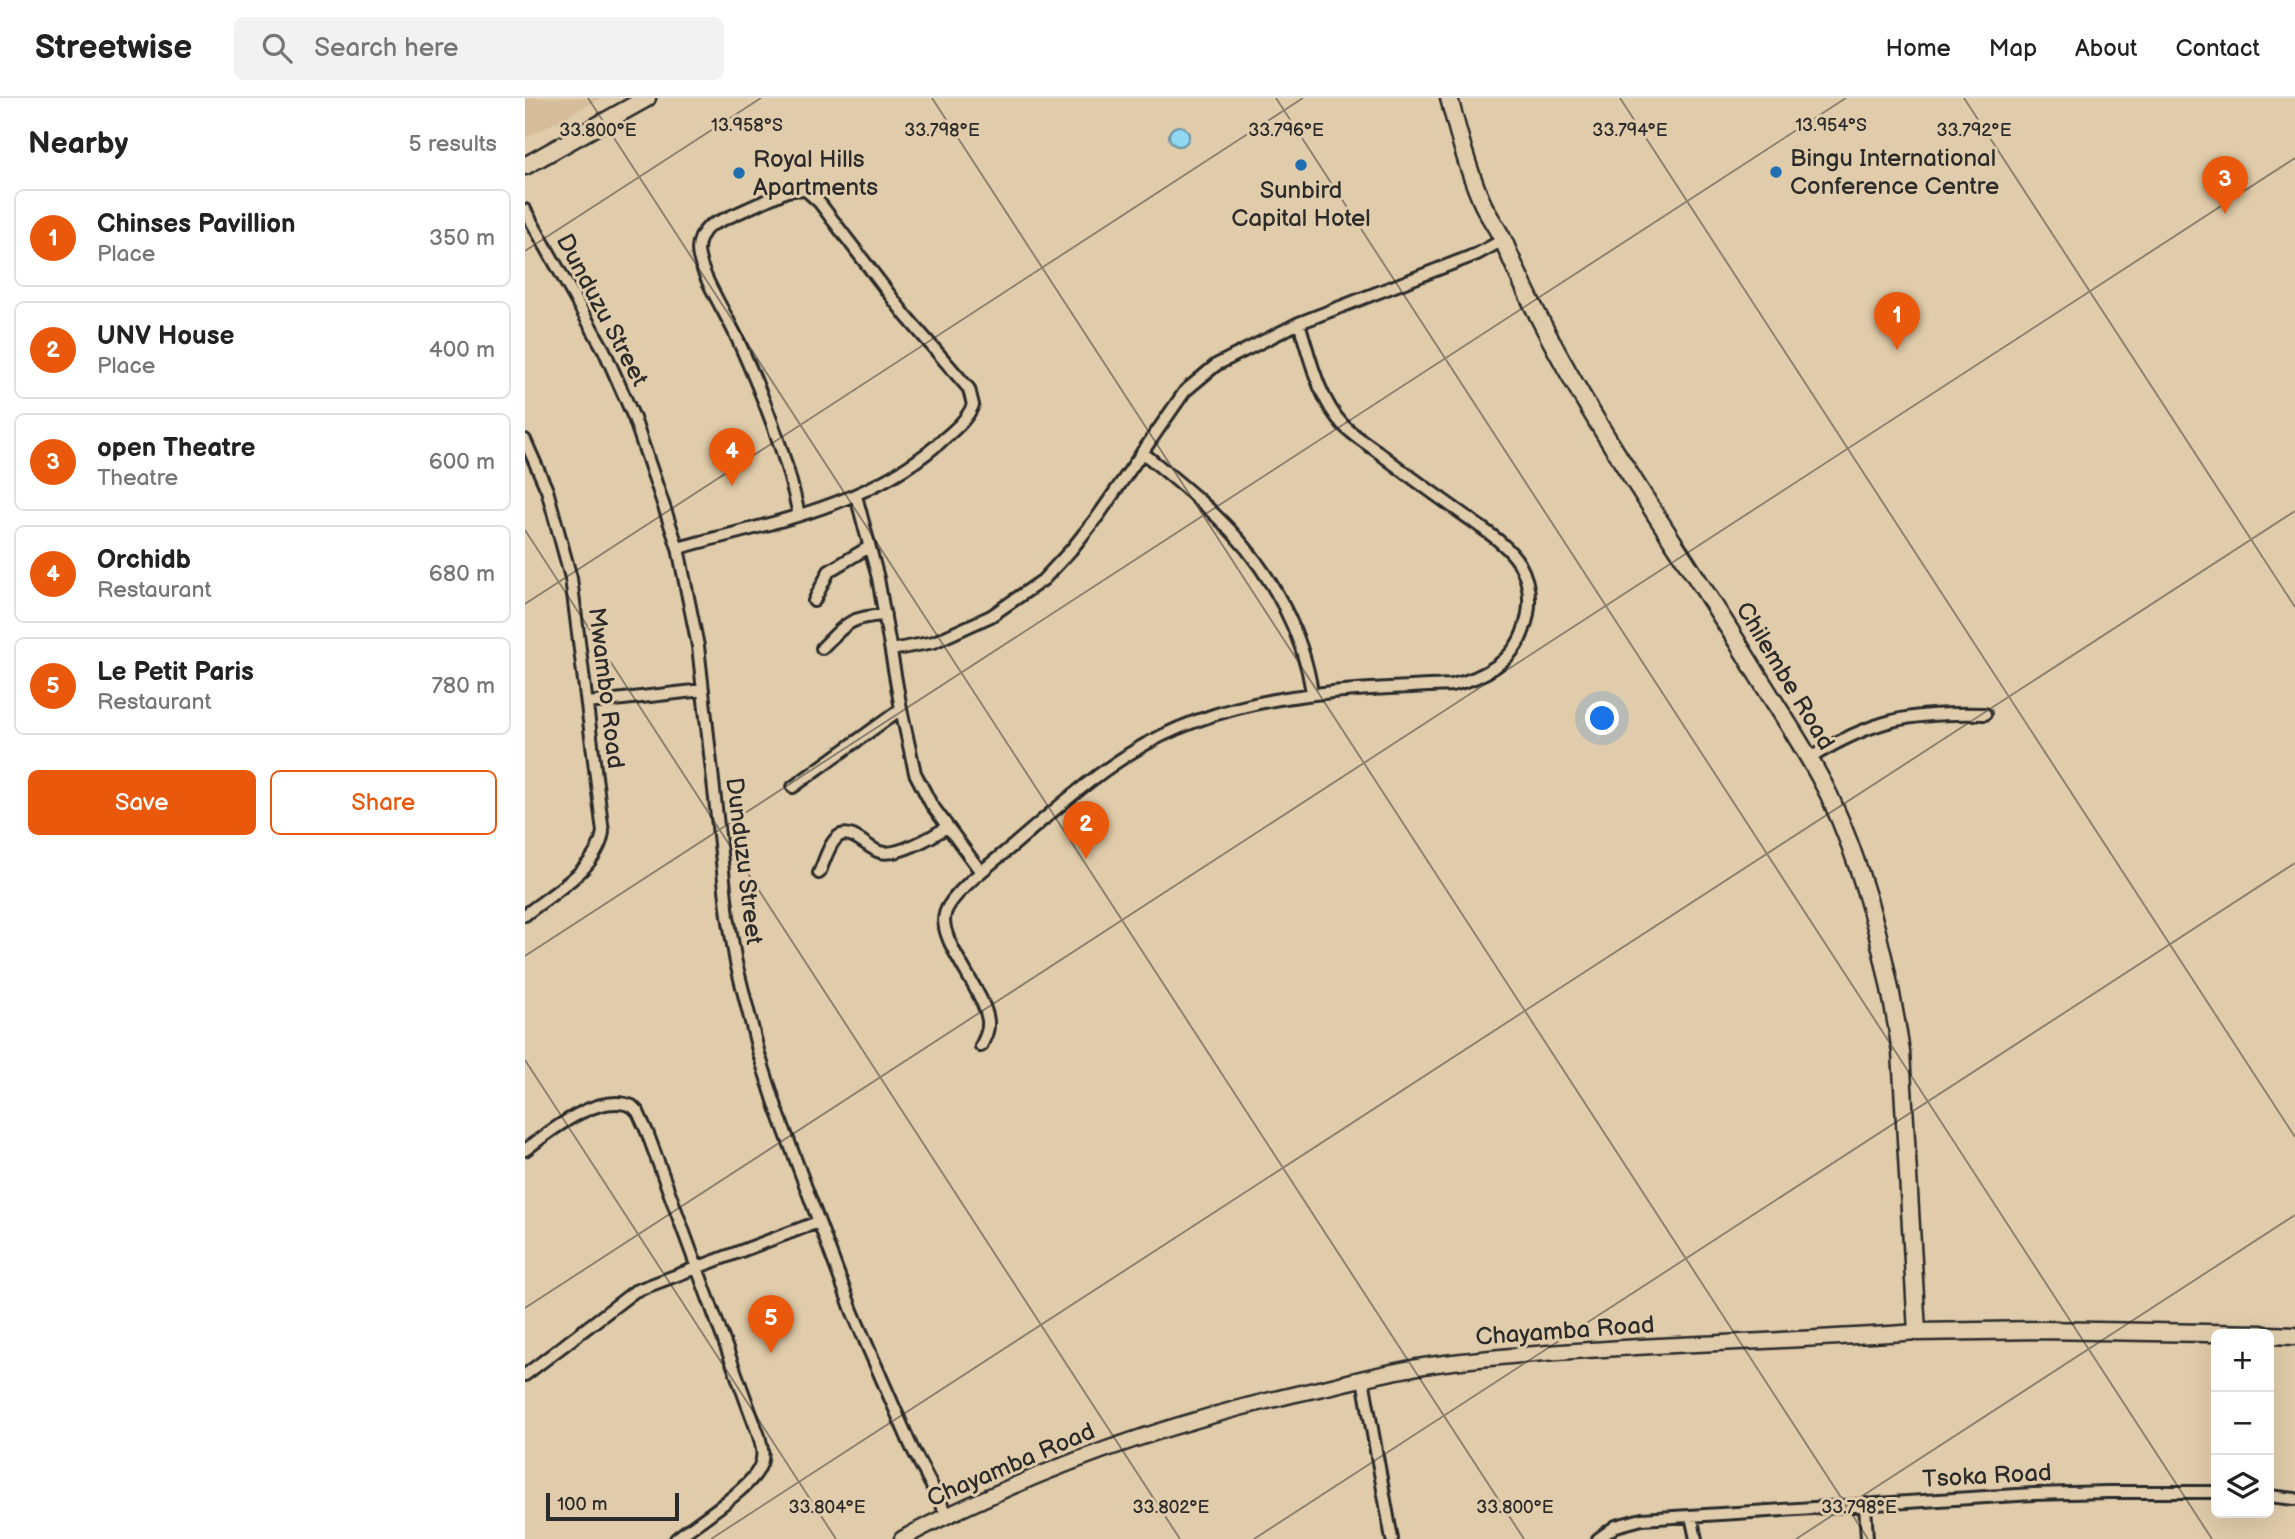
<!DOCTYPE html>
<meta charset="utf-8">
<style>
:root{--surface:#fff;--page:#f2f2f2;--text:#222;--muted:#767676;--line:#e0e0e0;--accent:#ea580c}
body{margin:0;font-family:"Balsamiq Sans",sans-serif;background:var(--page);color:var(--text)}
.controls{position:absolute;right:21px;bottom:21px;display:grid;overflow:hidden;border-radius:10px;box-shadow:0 7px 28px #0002}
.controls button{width:63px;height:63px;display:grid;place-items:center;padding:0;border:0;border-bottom:2px solid var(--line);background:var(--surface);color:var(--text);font:35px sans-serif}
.scale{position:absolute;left:21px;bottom:18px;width:133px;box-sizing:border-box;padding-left:7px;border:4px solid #2b2b2b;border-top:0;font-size:19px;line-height:24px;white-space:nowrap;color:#2b2b2b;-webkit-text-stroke:5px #e0ccaa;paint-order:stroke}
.you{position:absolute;left:1078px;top:621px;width:24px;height:24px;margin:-18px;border:5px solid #fff;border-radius:50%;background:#1a73e8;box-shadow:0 0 0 10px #1a73e833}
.badge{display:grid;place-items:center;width:46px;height:46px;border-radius:50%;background:var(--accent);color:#fff;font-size:23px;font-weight:700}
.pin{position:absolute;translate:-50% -58px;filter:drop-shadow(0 2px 4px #0008)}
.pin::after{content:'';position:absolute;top:37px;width:24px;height:21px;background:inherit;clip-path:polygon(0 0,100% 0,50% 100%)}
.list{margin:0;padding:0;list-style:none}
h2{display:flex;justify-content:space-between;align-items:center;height:91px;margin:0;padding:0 28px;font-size:30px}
h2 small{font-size:23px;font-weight:400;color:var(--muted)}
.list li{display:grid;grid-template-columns:46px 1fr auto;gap:21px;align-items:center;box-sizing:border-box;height:98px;margin:0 14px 14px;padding:0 14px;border:2px solid var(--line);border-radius:10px}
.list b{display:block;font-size:26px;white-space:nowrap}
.list p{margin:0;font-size:23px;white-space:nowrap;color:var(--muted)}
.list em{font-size:23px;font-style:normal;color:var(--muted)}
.actions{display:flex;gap:14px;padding:21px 28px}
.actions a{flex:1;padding:16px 0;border:2px solid var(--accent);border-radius:10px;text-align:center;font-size:24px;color:var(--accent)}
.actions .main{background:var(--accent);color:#fff}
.icon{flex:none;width:38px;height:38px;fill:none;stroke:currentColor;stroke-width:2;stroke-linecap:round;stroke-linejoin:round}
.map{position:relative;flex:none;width:1770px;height:1441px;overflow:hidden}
header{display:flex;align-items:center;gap:42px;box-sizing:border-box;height:98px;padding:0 35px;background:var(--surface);border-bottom:2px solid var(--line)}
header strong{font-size:33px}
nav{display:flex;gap:38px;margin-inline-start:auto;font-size:24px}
.search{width:490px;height:63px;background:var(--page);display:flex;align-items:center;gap:18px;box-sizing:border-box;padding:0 24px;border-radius:10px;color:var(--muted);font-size:26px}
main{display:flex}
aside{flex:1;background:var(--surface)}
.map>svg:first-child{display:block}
</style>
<header>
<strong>Streetwise</strong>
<div class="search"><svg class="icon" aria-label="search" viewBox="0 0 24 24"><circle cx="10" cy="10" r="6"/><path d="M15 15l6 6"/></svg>Search here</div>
<nav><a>Home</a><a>Map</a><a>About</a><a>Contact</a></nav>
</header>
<main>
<aside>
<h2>Nearby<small>5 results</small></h2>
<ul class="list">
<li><span class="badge">1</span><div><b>Chinses Pavillion</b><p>Place</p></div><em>350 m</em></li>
<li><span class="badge">2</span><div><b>UNV House</b><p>Place</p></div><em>400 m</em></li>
<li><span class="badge">3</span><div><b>open Theatre</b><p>Theatre</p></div><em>600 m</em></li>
<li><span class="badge">4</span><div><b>Orchidb</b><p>Restaurant</p></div><em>680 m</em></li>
<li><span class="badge">5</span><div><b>Le Petit Paris</b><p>Restaurant</p></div><em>780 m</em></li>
</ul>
<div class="actions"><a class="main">Save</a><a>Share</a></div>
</aside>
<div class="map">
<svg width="1770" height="1441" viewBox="0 0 1770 1441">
<rect width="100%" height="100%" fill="#e0ccaa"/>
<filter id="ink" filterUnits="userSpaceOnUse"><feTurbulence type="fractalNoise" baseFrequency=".0143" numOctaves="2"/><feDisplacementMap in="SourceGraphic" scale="14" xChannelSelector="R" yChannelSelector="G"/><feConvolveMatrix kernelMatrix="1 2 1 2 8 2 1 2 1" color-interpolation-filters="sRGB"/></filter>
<g filter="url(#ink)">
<path fill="#d6bc9a" d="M0,0H77L0,40Z"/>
<path fill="#91d9f3" stroke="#6893a3" stroke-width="2" d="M644 38a10 10 0 1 1 20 0a10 10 0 1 1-20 0Z"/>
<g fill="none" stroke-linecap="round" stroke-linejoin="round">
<defs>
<path id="minor" d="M0,112L79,252L109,320L153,450L173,548L203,818L211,865L234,956L252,1012L328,1215L386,1348L422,1417
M0,342L22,392L46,480L78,734C73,771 27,795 0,817
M617,354C647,379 679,404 706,433C747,477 778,535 787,594
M331,398L353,480L376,611L390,675L406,706L456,774
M153,450C244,425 339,409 412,347C425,335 441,324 448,307L444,291L381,218L294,104L282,93L275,91L262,93L184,128C177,135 173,142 173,152C174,175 202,217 212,240C238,298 261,355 274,417
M289,503L304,473L344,449
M297,550C321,526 324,519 360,517
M366,552L409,544L466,518L518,482L546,452L573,418L660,293L691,267L774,225L952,156L978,142
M63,605L178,592
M1285,660C1349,621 1385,614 1460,616
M268,689L376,611
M294,775C299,765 305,741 316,737C328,732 344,751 355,754C371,759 408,739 421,729
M456,948C460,940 464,932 463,923C460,893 412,842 420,816C425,795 474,760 491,745C527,714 563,682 604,656C702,594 815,592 927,587C958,580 989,563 999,531C1007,508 1006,486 994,465C983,447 963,435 946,422C915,400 882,377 852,353C841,345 828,337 818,327C793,300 785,259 774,225
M0,1052C26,1033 72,994 107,1008L113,1014L122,1034L234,1338C237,1349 240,1360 234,1370C225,1391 171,1425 151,1441
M0,1277L110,1193L293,1124
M838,1281L867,1441
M1744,1398L1770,1401
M1340,1406L1342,1441
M1166,1418L1171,1441
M1073,1441L1091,1428L1117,1421L1508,1396L1583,1394H1691"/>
<path id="tertiary" d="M377,1441C408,1423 440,1409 472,1395C577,1348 686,1314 798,1290C836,1281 874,1271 912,1266C1071,1246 1232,1246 1392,1234"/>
<path id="secondary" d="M924,0C933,34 942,69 956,102C962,117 973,130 979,144C1043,298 1145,432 1230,573C1255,614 1283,654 1304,697C1342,778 1363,867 1376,954L1392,1234L1516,1232L1737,1236
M0,68L122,0
M1744,1237L1770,1238"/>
</defs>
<use href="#minor" stroke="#2b2b2b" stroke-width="16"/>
<use href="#tertiary" stroke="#2b2b2b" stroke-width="19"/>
<use href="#secondary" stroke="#2b2b2b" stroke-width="21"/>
<use href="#minor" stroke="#e0ccaa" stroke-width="10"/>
<use href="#tertiary" stroke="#e0ccaa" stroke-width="14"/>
<use href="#secondary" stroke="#e0ccaa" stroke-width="16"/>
</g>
</g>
<path fill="none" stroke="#2b2b2b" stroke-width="2" stroke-opacity="0.45" d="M63,0L999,1441M407,0L1343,1441M751,0L1687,1441M1095,0L1770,1039M1439,0L1770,509M0,153L236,0M0,432L655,1441M0,506L778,0M0,858L1321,0M0,962L311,1441M0,1210L1770,60M186,1441L1770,413M729,1441L1770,765M1271,1441L1770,1117"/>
<g fill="#1f6fb2" stroke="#e0ccaa" stroke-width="2.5">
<circle cx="776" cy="67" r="7"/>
<circle cx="1251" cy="74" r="7"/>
<circle cx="214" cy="75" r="7"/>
</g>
<g text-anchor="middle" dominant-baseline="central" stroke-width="6" stroke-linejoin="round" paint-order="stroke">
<g font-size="24" fill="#2b2b2b" stroke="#e0ccaa" text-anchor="start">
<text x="1265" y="60">Bingu International<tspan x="1265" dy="28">Conference Centre</tspan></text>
<text x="228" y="61">Royal Hills<tspan x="228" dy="28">Apartments</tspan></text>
<text x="776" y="92" text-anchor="middle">Sunbird<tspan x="776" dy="28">Capital Hotel</tspan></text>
</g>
<g font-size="24" fill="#2b2b2b" stroke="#e0ccaa">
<text transform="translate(77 212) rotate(62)">Dunduzu Street</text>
<text transform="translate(1260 578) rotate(59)">Chilembe Road</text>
<text transform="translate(81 590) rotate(83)">Mwambo Road</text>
<text transform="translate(219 763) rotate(83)">Dunduzu Street</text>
<text transform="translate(1040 1233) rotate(-4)">Chayamba Road</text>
<text transform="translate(486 1367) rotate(-23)">Chayamba Road</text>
<text transform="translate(1462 1378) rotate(-3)">Tsoka Road</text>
</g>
</g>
<g font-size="18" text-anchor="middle" fill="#2b2b2b" stroke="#e0ccaa" stroke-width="6" stroke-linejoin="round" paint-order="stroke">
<text x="222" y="33">13.958°S</text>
<text x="1306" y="33">13.954°S</text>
<text x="73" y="38">33.800°E</text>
<text x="417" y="38">33.798°E</text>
<text x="761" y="38">33.796°E</text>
<text x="1105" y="38">33.794°E</text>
<text x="1449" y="38">33.792°E</text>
<text x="302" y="1415">33.804°E</text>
<text x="646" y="1415">33.802°E</text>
<text x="990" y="1415">33.800°E</text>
<text x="1334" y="1415">33.798°E</text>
</g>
</svg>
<div class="controls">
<button>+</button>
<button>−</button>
<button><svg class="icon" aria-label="layers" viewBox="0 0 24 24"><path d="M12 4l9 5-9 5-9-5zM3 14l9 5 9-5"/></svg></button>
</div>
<div class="scale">100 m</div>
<div class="you"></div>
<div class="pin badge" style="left:1372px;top:252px">1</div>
<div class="pin badge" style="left:561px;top:761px">2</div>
<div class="pin badge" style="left:1700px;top:116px">3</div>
<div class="pin badge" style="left:207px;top:388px">4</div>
<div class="pin badge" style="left:246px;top:1255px">5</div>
</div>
</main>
